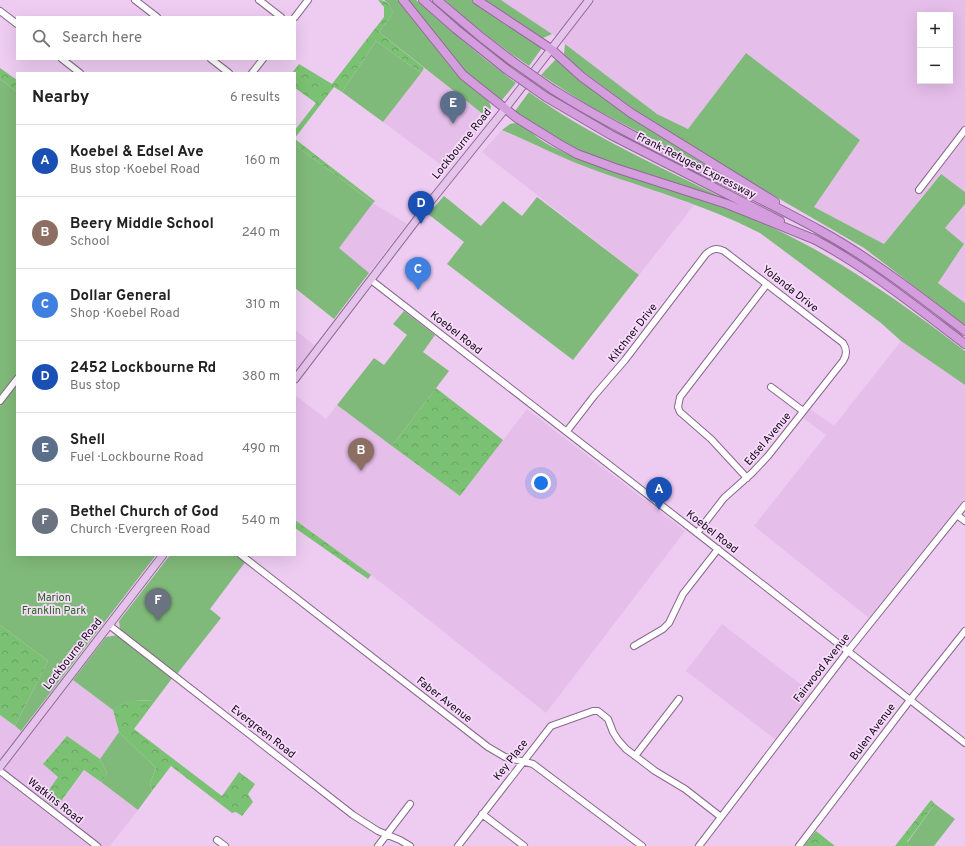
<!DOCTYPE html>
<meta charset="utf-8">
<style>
:root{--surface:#fff;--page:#f6f6f6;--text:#222;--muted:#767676;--line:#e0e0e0;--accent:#d93025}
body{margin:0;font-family:Overpass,sans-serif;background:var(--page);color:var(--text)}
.controls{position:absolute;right:12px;top:12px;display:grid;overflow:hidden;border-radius:0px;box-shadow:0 4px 16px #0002}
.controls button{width:36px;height:36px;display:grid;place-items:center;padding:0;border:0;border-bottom:1px solid var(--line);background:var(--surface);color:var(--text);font:20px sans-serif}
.you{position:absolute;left:541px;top:483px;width:14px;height:14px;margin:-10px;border:3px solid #fff;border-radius:50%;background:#1a73e8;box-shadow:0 0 0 6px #1a73e833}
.badge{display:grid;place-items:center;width:26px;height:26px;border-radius:50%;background:var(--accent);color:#fff;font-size:13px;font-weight:700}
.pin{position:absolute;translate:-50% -33px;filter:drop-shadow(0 1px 2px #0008)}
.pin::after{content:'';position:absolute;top:21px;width:14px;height:12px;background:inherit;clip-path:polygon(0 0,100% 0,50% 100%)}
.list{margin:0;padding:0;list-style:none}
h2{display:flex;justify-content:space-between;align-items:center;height:52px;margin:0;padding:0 16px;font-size:17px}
h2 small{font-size:13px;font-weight:400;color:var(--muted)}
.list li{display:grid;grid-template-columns:26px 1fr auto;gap:12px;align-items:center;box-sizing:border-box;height:72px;padding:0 16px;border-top:1px solid var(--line)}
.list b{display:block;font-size:15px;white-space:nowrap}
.list p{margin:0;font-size:13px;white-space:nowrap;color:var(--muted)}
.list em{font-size:13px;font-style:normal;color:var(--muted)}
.icon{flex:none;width:22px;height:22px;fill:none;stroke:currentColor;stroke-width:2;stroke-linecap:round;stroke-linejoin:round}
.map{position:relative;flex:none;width:965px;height:846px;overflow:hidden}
.search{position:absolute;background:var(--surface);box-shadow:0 4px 16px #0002;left:16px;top:16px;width:280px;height:44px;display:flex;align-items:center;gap:10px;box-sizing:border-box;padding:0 14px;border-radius:0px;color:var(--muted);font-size:15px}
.panel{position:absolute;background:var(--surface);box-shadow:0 4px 16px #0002;left:16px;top:72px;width:280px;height:484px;border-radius:0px}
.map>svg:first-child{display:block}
</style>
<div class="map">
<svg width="965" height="846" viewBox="0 0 965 846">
<defs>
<pattern id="forest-crowns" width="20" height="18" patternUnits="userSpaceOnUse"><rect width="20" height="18" fill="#7bc173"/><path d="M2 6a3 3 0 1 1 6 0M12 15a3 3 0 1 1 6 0" fill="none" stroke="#69a463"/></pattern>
</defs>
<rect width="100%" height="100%" fill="#eeccf2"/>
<path fill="#e5beea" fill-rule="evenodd" d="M501,0H965V192L940,174L884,244L814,207L860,140L746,53L688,129L657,114L552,34ZM920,15H950V81H920Z
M424,68L488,118L448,170L383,122Z
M502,130L587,167L694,205L639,275L482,152Z
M373,203L407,224L369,273L338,249Z
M965,204V303L938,283L964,245L945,228Z
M295,330L318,348L295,379Z
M901,341L965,385V499L869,618L754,526L826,435L803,418L810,409L834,426Z
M295,395L326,419L337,405L460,496L527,409L685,531L546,713L391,590L295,520Z
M722,624L812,693L776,740L686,671Z
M65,674L113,710L119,732L100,759L67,736L58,777L56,808L85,770L138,810L110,846H0V715L21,731Z"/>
<path fill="#80ba7a" d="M384,0H398L450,66L463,79L489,102L491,107L488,118L379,32L393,13L389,4Z
M406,0H416C448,29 481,57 516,83L502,100L481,86L461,68Z
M445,0H472L540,45L542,48L529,66C499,46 471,24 445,0Z
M484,0H501L552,34L543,38L536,36Z
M376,41L421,73L383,122L342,92Z
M565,44L657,114L688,129L746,53L860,140L814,207L884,244L941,174L965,192V204L945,228L964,244L938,283L965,303V325L864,248L726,168L658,127L570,62L564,54Z
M556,59L582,82L720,172L719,174L589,106L541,75Z
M0,79L17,92V376L0,399Z
M529,92C588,135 659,166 725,199L724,200L597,158L569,146L518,116L515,111Z
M516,123C526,125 532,134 541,140C556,150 581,160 598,166C645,183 693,195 739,212C751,216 763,223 775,229C843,261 905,305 965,351V385L901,341L881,323L760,233C706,205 646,189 589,168C559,157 531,142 502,130L510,124Z
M295,145L373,203L339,248L369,273L334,319L295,288Z
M444,196L481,226L503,201L522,216L537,197L639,275L573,360L447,264L464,242L428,214Z
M404,311L435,335L423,352L449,371L392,446L337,405L374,358L384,365L407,335L393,324Z
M17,384V555H156L21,731L15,726L48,661L0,625V406Z
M170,555H237L246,561L210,609L221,618L177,674L120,630L119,621Z
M118,635L173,677L155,701C138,701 127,699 113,710L73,680L106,637Z
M119,732L156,768L150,783L152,791L138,810L101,782L107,773L100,759Z
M935,804L955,819L934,846H911L907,843Z"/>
<path fill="url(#forest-crowns)" d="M378,0C388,0 390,5 393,13L379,32L424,68L421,73L376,41L342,92L334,87L295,138V130L316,103L295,88V73H292L299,64L332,84L384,17V7Z
M0,68L17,80V92L0,79Z
M295,139L375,201L373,203L295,145Z
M436,388L503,440L460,496L392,446Z
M295,520L371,575L368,579L295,528Z
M0,625L48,661L15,726L0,715Z
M130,701H155L134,729L222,796L239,772L255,784L248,794L253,802L242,816L236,812L232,813L171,766L152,791L150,783L156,768L119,732L113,710L119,705Z
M67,736L100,759L107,773L101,782L84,770L56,808L43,798L58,777L43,764Z
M931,800L935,804L907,842L911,846H895Z
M816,831L835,846H804Z"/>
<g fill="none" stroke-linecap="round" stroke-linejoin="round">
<defs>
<path id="minor" d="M135,0L157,17
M259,0L281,17
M0,11L17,24
M295,17L308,0
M62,59L80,73
M211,59L229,73
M252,73L263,59
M919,190L965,130
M371,280L697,533L965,743
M771,387L803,411
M0,401L17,379
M567,431L594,396L625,360L706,254C712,249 717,247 724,251L843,343C847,349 847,355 843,361L768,456L752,473L724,498L697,533
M747,478L711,439L680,412L678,407L680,397L767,284
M957,515L965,521
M241,555L488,747L505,757L533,764L642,846
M109,625L353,815L378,831L400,840L410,846
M634,646L663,629L669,623L683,594L718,549
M635,756L679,699
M0,771L97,846
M482,814L524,846
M217,840L225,846
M378,846L410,804
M458,846L551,726L593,711H598L608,719L613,732L618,740L626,749L655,771L685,789L721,817
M699,846L848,651L965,505
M799,846L910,700L965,631"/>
<path id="major" d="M295,379L431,201L505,109L589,0
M0,767L163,555"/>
<path id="highway" d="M403,0L463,75L517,118L559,144L577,154L615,168L727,204L816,240
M423,0L456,29L506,69
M437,0L481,37L512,61
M477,0L551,49L582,77L631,113L775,202
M552,89C638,143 732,182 821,231C872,259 919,296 965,331
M546,97L611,135L780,221
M812,238C867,267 915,306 965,344"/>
</defs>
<use href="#minor" stroke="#886a8c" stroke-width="8"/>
<use href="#major" stroke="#916997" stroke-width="9"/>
<use href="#highway" stroke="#916997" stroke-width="10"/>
<use href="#minor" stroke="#fff" stroke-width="6"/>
<use href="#major" stroke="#e5c4eb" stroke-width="7"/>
<use href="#highway" stroke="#d49ddd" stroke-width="8"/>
<defs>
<path id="highway-bridge" d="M512,61L552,89
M506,69L546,97"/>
</defs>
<use href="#highway-bridge" stroke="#916997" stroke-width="10" stroke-linecap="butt"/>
<use href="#highway-bridge" stroke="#d49ddd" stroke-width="8"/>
</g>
<g text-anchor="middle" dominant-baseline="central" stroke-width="3.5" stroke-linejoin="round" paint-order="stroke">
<g font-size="11" fill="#140916" stroke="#f7dcfb">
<text transform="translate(462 144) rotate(-51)">Lockbourne Road</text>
<text transform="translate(696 166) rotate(27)">Frank-Refugee Expressway</text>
<text transform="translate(790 289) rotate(38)">Yolanda Drive</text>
<text transform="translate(456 333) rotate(38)">Koebel Road</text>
<text transform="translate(633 333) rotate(-52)">Kitchner Drive</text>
<text transform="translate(768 439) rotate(-50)">Edsel Avenue</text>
<text transform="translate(712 532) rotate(38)">Koebel Road</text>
<text transform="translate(73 654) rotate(-52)">Lockbourne Road</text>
<text transform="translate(822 668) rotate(-52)">Fairwood Avenue</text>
<text transform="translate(444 700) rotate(38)">Faber Avenue</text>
<text transform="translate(263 732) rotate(38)">Evergreen Road</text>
<text transform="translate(873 732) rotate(-53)">Bulen Avenue</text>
<text transform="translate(511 760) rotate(-52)">Key Place</text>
<text transform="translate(55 801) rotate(38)">Watkins Road</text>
</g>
<g font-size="11" fill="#22661c" stroke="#f7dcfb">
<text x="54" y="598">Marion<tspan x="54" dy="13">Franklin Park</tspan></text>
</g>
</g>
</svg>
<div class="controls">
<button>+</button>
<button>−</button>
</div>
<div class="you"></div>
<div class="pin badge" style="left:659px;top:510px;background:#1a4fb4">A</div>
<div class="pin badge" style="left:361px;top:471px;background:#8d6e63">B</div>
<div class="pin badge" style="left:418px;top:290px;background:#3f7fe0">C</div>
<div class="pin badge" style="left:421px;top:224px;background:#1a4fb4">D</div>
<div class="pin badge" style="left:453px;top:124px;background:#5c6f8a">E</div>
<div class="pin badge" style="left:158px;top:621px;background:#6b7280">F</div>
<div class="search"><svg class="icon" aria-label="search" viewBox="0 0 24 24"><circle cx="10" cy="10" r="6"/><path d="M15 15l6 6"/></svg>Search here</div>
<section class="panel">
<h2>Nearby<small>6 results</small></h2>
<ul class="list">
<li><span class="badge" style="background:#1a4fb4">A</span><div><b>Koebel &amp; Edsel Ave</b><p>Bus stop · Koebel Road</p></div><em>160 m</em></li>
<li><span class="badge" style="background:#8d6e63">B</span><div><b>Beery Middle School</b><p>School</p></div><em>240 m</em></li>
<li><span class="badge" style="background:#3f7fe0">C</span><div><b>Dollar General</b><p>Shop · Koebel Road</p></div><em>310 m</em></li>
<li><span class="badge" style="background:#1a4fb4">D</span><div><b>2452 Lockbourne Rd</b><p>Bus stop</p></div><em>380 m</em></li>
<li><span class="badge" style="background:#5c6f8a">E</span><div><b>Shell</b><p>Fuel · Lockbourne Road</p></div><em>490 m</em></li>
<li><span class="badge" style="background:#6b7280">F</span><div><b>Bethel Church of God</b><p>Church · Evergreen Road</p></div><em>540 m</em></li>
</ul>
</section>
</div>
